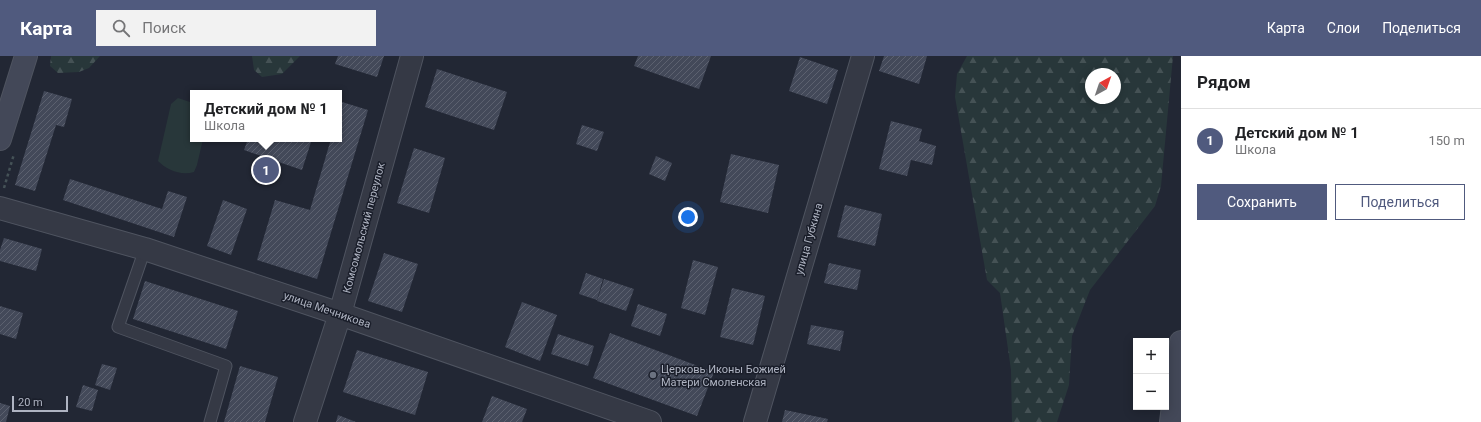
<!DOCTYPE html>
<html lang="ru">
<meta charset="utf-8">
<style>
:root{--surface:#fff;--page:#f2f2f2;--text:#202124;--muted:#757577;--line:#e0e0e0;--accent:#505a7e}
body{margin:0;font-family:Roboto,sans-serif;background:var(--page);color:var(--text)}
.controls{position:absolute;right:12px;bottom:12px;display:grid;overflow:hidden;border-radius:0px;box-shadow:0 2px 10px #0003}
.controls button{width:36px;height:36px;display:grid;place-items:center;padding:0;border:0;border-bottom:1px solid var(--line);background:var(--surface);color:var(--text);font:20px sans-serif}
.compass{position:absolute;left:1085px;top:12px;width:36px;height:36px;border-radius:50%;background:var(--surface);box-shadow:0 2px 10px #0003;rotate:40deg}
.scale{position:absolute;left:12px;bottom:10px;width:56px;box-sizing:border-box;padding-left:4px;border:2px solid #afb4c2;border-top:0;font-size:11px;line-height:14px;white-space:nowrap;color:#afb4c2;-webkit-text-stroke:3px #1a1e2a;paint-order:stroke}
.you{position:absolute;left:688px;top:161px;width:14px;height:14px;margin:-10px;border:3px solid #fff;border-radius:50%;background:#1a73e8;box-shadow:0 0 0 6px #1a73e833}
.badge{display:grid;place-items:center;width:26px;height:26px;border-radius:50%;background:var(--accent);color:#fff;font-size:13px;font-weight:700}
.pin{position:absolute;translate:-50% -50%;border:2px solid #fff;box-shadow:0 1px 4px #0006}
.popup{position:absolute;left:190px;top:34px;width:152px;height:52px;box-sizing:border-box;display:grid;place-content:center;border-radius:0px;background:var(--surface);filter:drop-shadow(0 1px 3px #0005);font-size:13px;white-space:nowrap;color:var(--muted)}
.popup b{font-size:15px;color:var(--text)}
.popup::after{content:'';position:absolute;left:50%;top:100%;margin-left:-8px;border:8px solid transparent;border-top-color:var(--surface)}
.list{margin:0;padding:0;list-style:none}
h2{display:flex;justify-content:space-between;align-items:center;height:52px;margin:0;padding:0 16px;font-size:17px}
h2 small{font-size:13px;font-weight:400;color:var(--muted)}
.list li{display:grid;grid-template-columns:26px 1fr auto;gap:12px;align-items:center;box-sizing:border-box;height:64px;padding:0 16px;border-top:1px solid var(--line)}
.list b{display:block;font-size:15px;white-space:nowrap}
.list p{margin:0;font-size:13px;white-space:nowrap;color:var(--muted)}
.list em{font-size:13px;font-style:normal;color:var(--muted)}
.actions{display:flex;gap:8px;padding:12px 16px}
.actions a{flex:1;padding:9px 0;border:1px solid var(--accent);border-radius:0px;text-align:center;font-size:14px;color:var(--accent)}
.actions .main{background:var(--accent);color:#fff}
.icon{flex:none;width:22px;height:22px;fill:none;stroke:currentColor;stroke-width:2;stroke-linecap:round;stroke-linejoin:round}
.map{position:relative;flex:none;width:1181px;height:366px;overflow:hidden}
header{display:flex;align-items:center;gap:24px;box-sizing:border-box;height:56px;padding:0 20px;background:var(--accent);color:#fff}
header strong{font-size:19px}
nav{display:flex;gap:22px;margin-inline-start:auto;font-size:14px}
.search{width:280px;height:36px;background:var(--page);display:flex;align-items:center;gap:10px;box-sizing:border-box;padding:0 14px;border-radius:0px;color:var(--muted);font-size:15px}
main{display:flex}
aside{flex:1;background:var(--surface)}
.map>svg:first-child{display:block}
</style>
<header>
<strong>Карта</strong>
<div class="search"><svg class="icon" aria-label="search" viewBox="0 0 24 24"><circle cx="10" cy="10" r="6"/><path d="M15 15l6 6"/></svg>Поиск</div>
<nav><a>Карта</a><a>Слои</a><a>Поделиться</a></nav>
</header>
<main>
<div class="map">
<svg width="1181" height="366" viewBox="0 0 1181 366">
<defs>
<pattern id="forest-firs" width="22" height="20" patternUnits="userSpaceOnUse"><rect width="22" height="20" fill="#28373a"/><path d="M5 1l3.5 6h-7zM16 11l3.5 6h-7z" fill="#455255"/></pattern>
<pattern id="building-hatch" width="6" height="6" patternUnits="userSpaceOnUse"><rect width="6" height="6" fill="#434959"/><path d="M-1 1l2-2M0 6l6-6M5 7l2-2" fill="none" stroke="#5c616f"/></pattern>
</defs>
<rect width="100%" height="100%" fill="#222734"/>
<path fill="#28373a" d="M178,42L193,47V83H203L197,109L194,116C181,120 167,114 158,105L171,48Z"/>
<path fill="url(#forest-firs)" fill-rule="evenodd" d="M51,0H100L89,12L79,16L58,17L50,10Z
M252,0H300L282,18L262,21L254,14Z
M967,0H1173L1161,130L1155,150L1090,234L1072,280L1069,329L1057,366H1012L1011,314L1000,237L987,224L955,41L957,18ZM1091,18H1115V42H1091Z"/>
<path fill="url(#building-hatch)" d="M338,0H384L377,21L335,8Z
M638,0H711L699,33L634,10Z
M884,0H927L919,28L879,15Z
M800,1L838,14L827,48L789,35Z
M437,13L507,36L494,74L425,51Z
M44,35L72,43L64,71L56,69L35,135L15,129Z
M342,46L368,54L317,223L257,204L275,144L310,154L331,83H339V55Z
M891,65L922,73L919,85L936,90L932,109L911,104L907,120L879,113Z
M582,69L604,76L597,95L576,88Z
M248,83H287L293,85L294,83H312L302,114L244,94Z
M414,92L445,102L429,157L397,147Z
M731,98L779,109L768,157L720,146Z
M656,100L672,107L665,125L649,118Z
M70,123L162,153L168,135L187,141L174,181L63,144Z
M223,144L247,153L231,199L207,190Z
M845,149L882,158L875,190L837,181Z
M4,182L42,193L36,215L0,205V194Z
M384,197L418,208L402,256L368,245Z
M693,204L718,211L705,259L681,252Z
M829,207L861,214L857,234L824,227Z
M586,217L603,223L597,244L579,238Z
M604,223L634,233L626,255L597,245Z
M145,225L238,255L226,293L133,263Z
M732,232L765,240L753,289L720,281Z
M522,246L557,259L540,305L505,291Z
M638,248L667,258L660,280L631,270Z
M0,250L23,257L16,283L0,278Z
M811,269L844,275L840,295L807,288Z
M610,277L714,316L697,360L593,322Z
M558,278L594,290L588,310L551,298Z
M357,294L428,316L415,359L343,336Z
M102,308L117,312L110,334L95,329Z
M240,310L278,321L265,366H224Z
M83,329L98,334L92,355L76,351Z
M492,340L527,353L522,366H482Z
M0,347L10,350L6,366H0Z
M785,354L828,363L827,366H782Z
M338,359L356,366H336Z"/>
<g fill="none" stroke-linecap="round" stroke-linejoin="round">
<defs>
<path id="lane" d="M145,193L118,271L226,310L210,366"/>
<path id="street" d="M0,152L145,193L340,258L650,366
M305,366L340,258L412,0
M755,366L863,0"/>
<path id="secondary" d="M0,83L26,0
M1171,366L1181,286"/>
</defs>
<use href="#lane" stroke="#4f5460" stroke-width="13"/>
<use href="#street" stroke="#4f5460" stroke-width="24"/>
<use href="#secondary" stroke="#4f5460" stroke-width="24"/>
<path stroke="#455257" stroke-width="2.5" stroke-dasharray="3 3" stroke-linecap="butt" d="M4,132L14,98"/>
<use href="#lane" stroke="#353945" stroke-width="11"/>
<use href="#street" stroke="#353945" stroke-width="22"/>
<use href="#secondary" stroke="#434858" stroke-width="22"/>
</g>
<circle fill="#6b7280" stroke="#1a1e2a" stroke-width="1.5" cx="653" cy="319" r="4"/>
<g text-anchor="middle" dominant-baseline="central" stroke-width="3" stroke-linejoin="round" paint-order="stroke">
<g font-size="11" fill="#afb4c2" stroke="#1a1e2a">
<text transform="translate(364 172) rotate(-75)">Комсомольский переулок</text>
<text transform="translate(809 183) rotate(-74)">улица Губкина</text>
<text transform="translate(327 254) rotate(19)">улица Мечникова</text>
</g>
<g font-size="11" fill="#afb4c2" stroke="#1a1e2a" text-anchor="start">
<text x="661" y="313">Церковь Иконы Божией<tspan x="661" dy="13">Матери Смоленская</tspan></text>
</g>
</g>
</svg>
<div class="controls">
<button>+</button>
<button>−</button>
</div>
<svg class="compass" viewBox="-18 -18 36 36"><path d="M0-13l5 13h-10z" fill="#e53935"/><path d="M0 13l5-13h-10z" fill="#757577"/></svg>
<div class="scale">20 m</div>
<div class="you"></div>
<div class="pin badge" style="left:266px;top:114px">1</div>
<div class="popup"><b>Детский дом № 1</b>Школа</div>
</div>
<aside>
<h2>Рядом<small></small></h2>
<ul class="list">
<li><span class="badge">1</span><div><b>Детский дом № 1</b><p>Школа</p></div><em>150 m</em></li>
</ul>
<div class="actions"><a class="main">Сохранить</a><a>Поделиться</a></div>
</aside>
</main>
